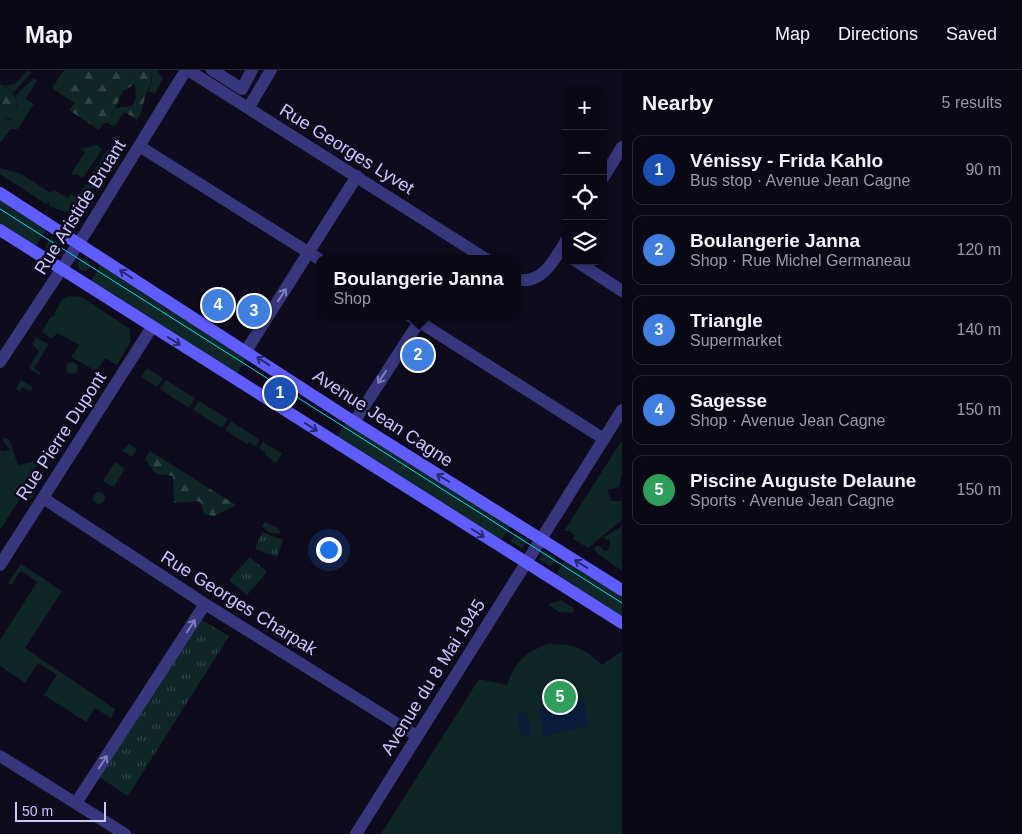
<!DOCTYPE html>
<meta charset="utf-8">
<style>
:root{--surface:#0a0815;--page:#181622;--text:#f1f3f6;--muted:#999aa0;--line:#2a2934;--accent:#0f766e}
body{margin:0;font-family:Arial,sans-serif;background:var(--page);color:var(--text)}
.controls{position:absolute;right:15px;top:15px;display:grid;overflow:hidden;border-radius:10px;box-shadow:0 2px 12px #0003}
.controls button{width:45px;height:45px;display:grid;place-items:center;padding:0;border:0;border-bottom:1px solid var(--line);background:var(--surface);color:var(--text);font:25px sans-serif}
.scale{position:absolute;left:15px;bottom:12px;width:91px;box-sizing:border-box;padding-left:5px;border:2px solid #ccc6ff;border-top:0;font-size:14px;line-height:18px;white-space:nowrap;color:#ccc6ff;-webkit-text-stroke:4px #0e0b1c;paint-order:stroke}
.you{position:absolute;left:328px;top:479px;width:18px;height:18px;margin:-12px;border:4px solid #fff;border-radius:50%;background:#1a73e8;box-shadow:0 0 0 8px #1a73e833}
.badge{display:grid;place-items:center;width:32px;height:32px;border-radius:50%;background:var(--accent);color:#fff;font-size:16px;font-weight:700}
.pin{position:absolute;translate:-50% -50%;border:2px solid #fff;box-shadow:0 1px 5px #0006}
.popup{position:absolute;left:316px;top:185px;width:205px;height:65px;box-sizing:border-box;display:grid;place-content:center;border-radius:10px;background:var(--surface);filter:drop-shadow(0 1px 4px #0005);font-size:16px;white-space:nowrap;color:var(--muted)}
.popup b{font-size:19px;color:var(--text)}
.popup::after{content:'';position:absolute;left:50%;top:100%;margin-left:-10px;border:10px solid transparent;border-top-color:var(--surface)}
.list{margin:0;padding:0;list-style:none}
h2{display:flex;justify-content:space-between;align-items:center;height:65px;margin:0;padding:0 20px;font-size:21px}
h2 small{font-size:16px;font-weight:400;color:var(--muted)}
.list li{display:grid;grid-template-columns:32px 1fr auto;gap:15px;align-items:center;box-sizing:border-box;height:70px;margin:0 10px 10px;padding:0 10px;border:1px solid var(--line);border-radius:10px}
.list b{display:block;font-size:19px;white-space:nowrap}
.list p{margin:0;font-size:16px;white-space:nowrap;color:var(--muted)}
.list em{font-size:16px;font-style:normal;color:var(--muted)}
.icon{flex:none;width:28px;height:28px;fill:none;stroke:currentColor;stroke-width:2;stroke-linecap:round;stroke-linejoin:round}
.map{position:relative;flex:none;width:622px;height:764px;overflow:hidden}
header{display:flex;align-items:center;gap:30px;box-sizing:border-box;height:70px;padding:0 25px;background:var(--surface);border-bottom:1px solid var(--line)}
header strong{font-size:24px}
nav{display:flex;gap:28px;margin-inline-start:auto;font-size:18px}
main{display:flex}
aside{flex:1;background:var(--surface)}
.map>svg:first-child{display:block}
</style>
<header>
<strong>Map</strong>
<nav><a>Map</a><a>Directions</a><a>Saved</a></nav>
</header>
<main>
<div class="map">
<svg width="622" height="764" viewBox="0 0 622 764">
<defs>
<pattern id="forest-firs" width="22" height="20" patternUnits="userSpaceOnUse" patternTransform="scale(1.25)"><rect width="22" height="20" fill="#0e2625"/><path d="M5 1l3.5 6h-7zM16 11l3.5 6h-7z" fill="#304446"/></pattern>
<pattern id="park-tufts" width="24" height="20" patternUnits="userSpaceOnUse" patternTransform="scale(1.25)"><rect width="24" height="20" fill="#0e2625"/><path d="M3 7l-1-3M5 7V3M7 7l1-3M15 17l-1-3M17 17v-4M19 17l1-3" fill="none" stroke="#304446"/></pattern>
</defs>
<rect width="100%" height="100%" fill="#0e0b1c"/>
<path fill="#0e2625" d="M64,0H73L59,23L52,18Z
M150,0H157L163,9L155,23L148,22L152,11Z
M27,1L32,2L13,23L4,15C16,17 20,9 27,1Z
M34,8L37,10L26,29L34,34L18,59H11L0,73V52L2,48L10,50L18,38L15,26Z
M132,36L128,44L124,42L114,57L108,53L115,38Z
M97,75L102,79L83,108L76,104L74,106L71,104L85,82L81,79Z
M107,80L115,85L111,86L97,114L90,119C85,133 84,138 65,142L49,136L50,133L48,132L46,134L0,104V98L21,104L51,123L54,120L68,128L71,124L78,127Z
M0,130L46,160L36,176L0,153Z
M51,168L61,174L56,184L45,177Z
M78 195a6 6 0 1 1 12 0a6 6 0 1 1-12 0Z
M101,194L247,287L237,304L91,211Z
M69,226L82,227L130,259V273L117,295L105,288L96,301L71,287L79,275L57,263L52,269L42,262L50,248L56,244L54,243L63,229Z
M36,268L49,274L34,298L41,303L40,305L29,298L39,281L32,274Z
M66 298a6 6 0 1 1 12 0a6 6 0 1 1-12 0Z
M147,298L163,308L157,317L141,307Z
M21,310L33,317L30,322L22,317L20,321L16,319Z
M166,310L195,328L189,338L160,319Z
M199,331L228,349L222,358L193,340Z
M347,350L512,454L501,471L337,367Z
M231,351L260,370L256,376L249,372L247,374L225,360Z
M3,368L9,369L18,395L41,390L26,413V420L31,414L37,418L32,417L30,421L35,424L31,429L23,424L0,460V380L4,381L10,379L4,373Z
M622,370V404L619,417L607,420L612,431H622V450L588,478L573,469L575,465L569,461H564Z
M263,372L282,383L276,393L265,385L266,383L259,378Z
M129,374L137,379L132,387L122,381Z
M115,392L125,398L114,417L103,411Z
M93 428a6 6 0 1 1 12 0a6 6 0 1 1-12 0Z
M265,452L278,458L281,463C274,465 265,462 262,455Z
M622,456V501L597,483L594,478L599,475L604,481L609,480L610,471L603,468Z
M516,463L528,470L522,479L510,471Z
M544,480L556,488L551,497L539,489Z
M566,488L622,524V548L555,506Z
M21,494L62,521L25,578L115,639L111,648L95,638L86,652L44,625L57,605L38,593L25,613L0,596V570L37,512L21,501L11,515L8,513Z
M561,530L573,538V543L559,542L548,534Z
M547,574C574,574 583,577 602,595L622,581V764H381L479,609L507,615C516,590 524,584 547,574Z"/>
<path fill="url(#forest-firs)" d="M73,0H150C154,17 147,17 144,31C142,39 142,43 137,50L128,44L136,28L135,14L123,21L108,53H104L99,60L69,40L75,33L59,23Z
M0,14C16,21 19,33 16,49L3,48L0,51Z
M150,381L236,435L214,446L204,444L201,433L197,431L174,433L173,406L156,404L145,389Z"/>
<path fill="url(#park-tufts)" d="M262,462L283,470L277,487L255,479Z
M250,487L267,502L247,525L229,510Z
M200,549L229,566L128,726L99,707Z"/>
<path fill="#0a1d3c" d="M583,629L589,656L544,666L538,639Z
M526,642L531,664L522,666L517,644Z"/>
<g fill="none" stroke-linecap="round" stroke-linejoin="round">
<path stroke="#38367c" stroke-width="12" d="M188,0L486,189
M212,0L242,19L252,0
M249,37L271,0
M139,76L319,189
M603,108L622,77
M576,191L622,221
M517,209C541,216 555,189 566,171
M410,246L604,369
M246,281L357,106
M0,292L86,162L186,0
M354,352L419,252
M43,428L205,534L417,666
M0,495L152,257
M0,686L125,764
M76,733L205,534
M356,764L622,340"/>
<path stroke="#5f5dff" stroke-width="12" d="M0,123L354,352L622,520
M0,160L622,553"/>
<path stroke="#00dcf1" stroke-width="1" d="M0,139L622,533"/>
</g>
<defs><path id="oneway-shaft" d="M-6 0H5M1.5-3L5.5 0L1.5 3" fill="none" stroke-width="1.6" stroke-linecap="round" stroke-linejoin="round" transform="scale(1.25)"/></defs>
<g stroke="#2a286b">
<use href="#oneway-shaft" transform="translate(126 204) rotate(-147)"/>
<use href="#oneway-shaft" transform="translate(174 271) rotate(32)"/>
<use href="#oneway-shaft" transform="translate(263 291) rotate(-147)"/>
<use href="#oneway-shaft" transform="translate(311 357) rotate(33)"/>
<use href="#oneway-shaft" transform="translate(443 408) rotate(-148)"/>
<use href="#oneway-shaft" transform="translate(478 463) rotate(32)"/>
<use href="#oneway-shaft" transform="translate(581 494) rotate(-148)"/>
</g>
<g stroke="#827ebe">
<use href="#oneway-shaft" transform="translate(282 225) rotate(-57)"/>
<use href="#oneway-shaft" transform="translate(382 307) rotate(123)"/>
<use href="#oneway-shaft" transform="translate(191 556) rotate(-57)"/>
<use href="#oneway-shaft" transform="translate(103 692) rotate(-57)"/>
</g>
<g text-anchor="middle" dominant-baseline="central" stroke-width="5" stroke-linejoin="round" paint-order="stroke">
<g font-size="18" fill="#ccc6ff" stroke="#0e0b1c">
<text transform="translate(347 79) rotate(32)">Rue Georges Lyvet</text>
<text transform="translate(80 137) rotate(-58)">Rue Aristide Bruant</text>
<text transform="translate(383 348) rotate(33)">Avenue Jean Cagne</text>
<text transform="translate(61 366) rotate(-57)">Rue Pierre Dupont</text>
<text transform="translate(239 533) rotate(32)">Rue Georges Charpak</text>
<text transform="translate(433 607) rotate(-58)">Avenue du 8 Mai 1945</text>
</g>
</g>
</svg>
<div class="controls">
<button>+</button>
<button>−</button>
<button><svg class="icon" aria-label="locate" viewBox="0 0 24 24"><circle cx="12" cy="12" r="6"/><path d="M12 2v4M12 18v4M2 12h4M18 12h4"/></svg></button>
<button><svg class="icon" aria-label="layers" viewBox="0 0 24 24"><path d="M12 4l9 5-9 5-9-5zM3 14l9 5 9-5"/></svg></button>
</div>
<div class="scale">50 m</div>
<div class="you"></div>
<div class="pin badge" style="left:280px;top:323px;background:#1a4fb4">1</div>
<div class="pin badge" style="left:418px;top:285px;background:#3f7fe0">2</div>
<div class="popup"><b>Boulangerie Janna</b>Shop</div>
<div class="pin badge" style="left:254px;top:241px;background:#3f7fe0">3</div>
<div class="pin badge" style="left:218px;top:235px;background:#3f7fe0">4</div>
<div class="pin badge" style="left:560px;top:627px;background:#2e9e5b">5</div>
</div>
<aside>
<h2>Nearby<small>5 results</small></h2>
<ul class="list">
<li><span class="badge" style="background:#1a4fb4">1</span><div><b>Vénissy - Frida Kahlo</b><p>Bus stop · Avenue Jean Cagne</p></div><em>90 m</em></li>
<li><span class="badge" style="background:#3f7fe0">2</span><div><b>Boulangerie Janna</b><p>Shop · Rue Michel Germaneau</p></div><em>120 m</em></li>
<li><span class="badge" style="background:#3f7fe0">3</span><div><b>Triangle</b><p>Supermarket</p></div><em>140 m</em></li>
<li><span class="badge" style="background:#3f7fe0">4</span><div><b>Sagesse</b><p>Shop · Avenue Jean Cagne</p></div><em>150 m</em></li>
<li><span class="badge" style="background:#2e9e5b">5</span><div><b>Piscine Auguste Delaune</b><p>Sports · Avenue Jean Cagne</p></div><em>150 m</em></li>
</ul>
</aside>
</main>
